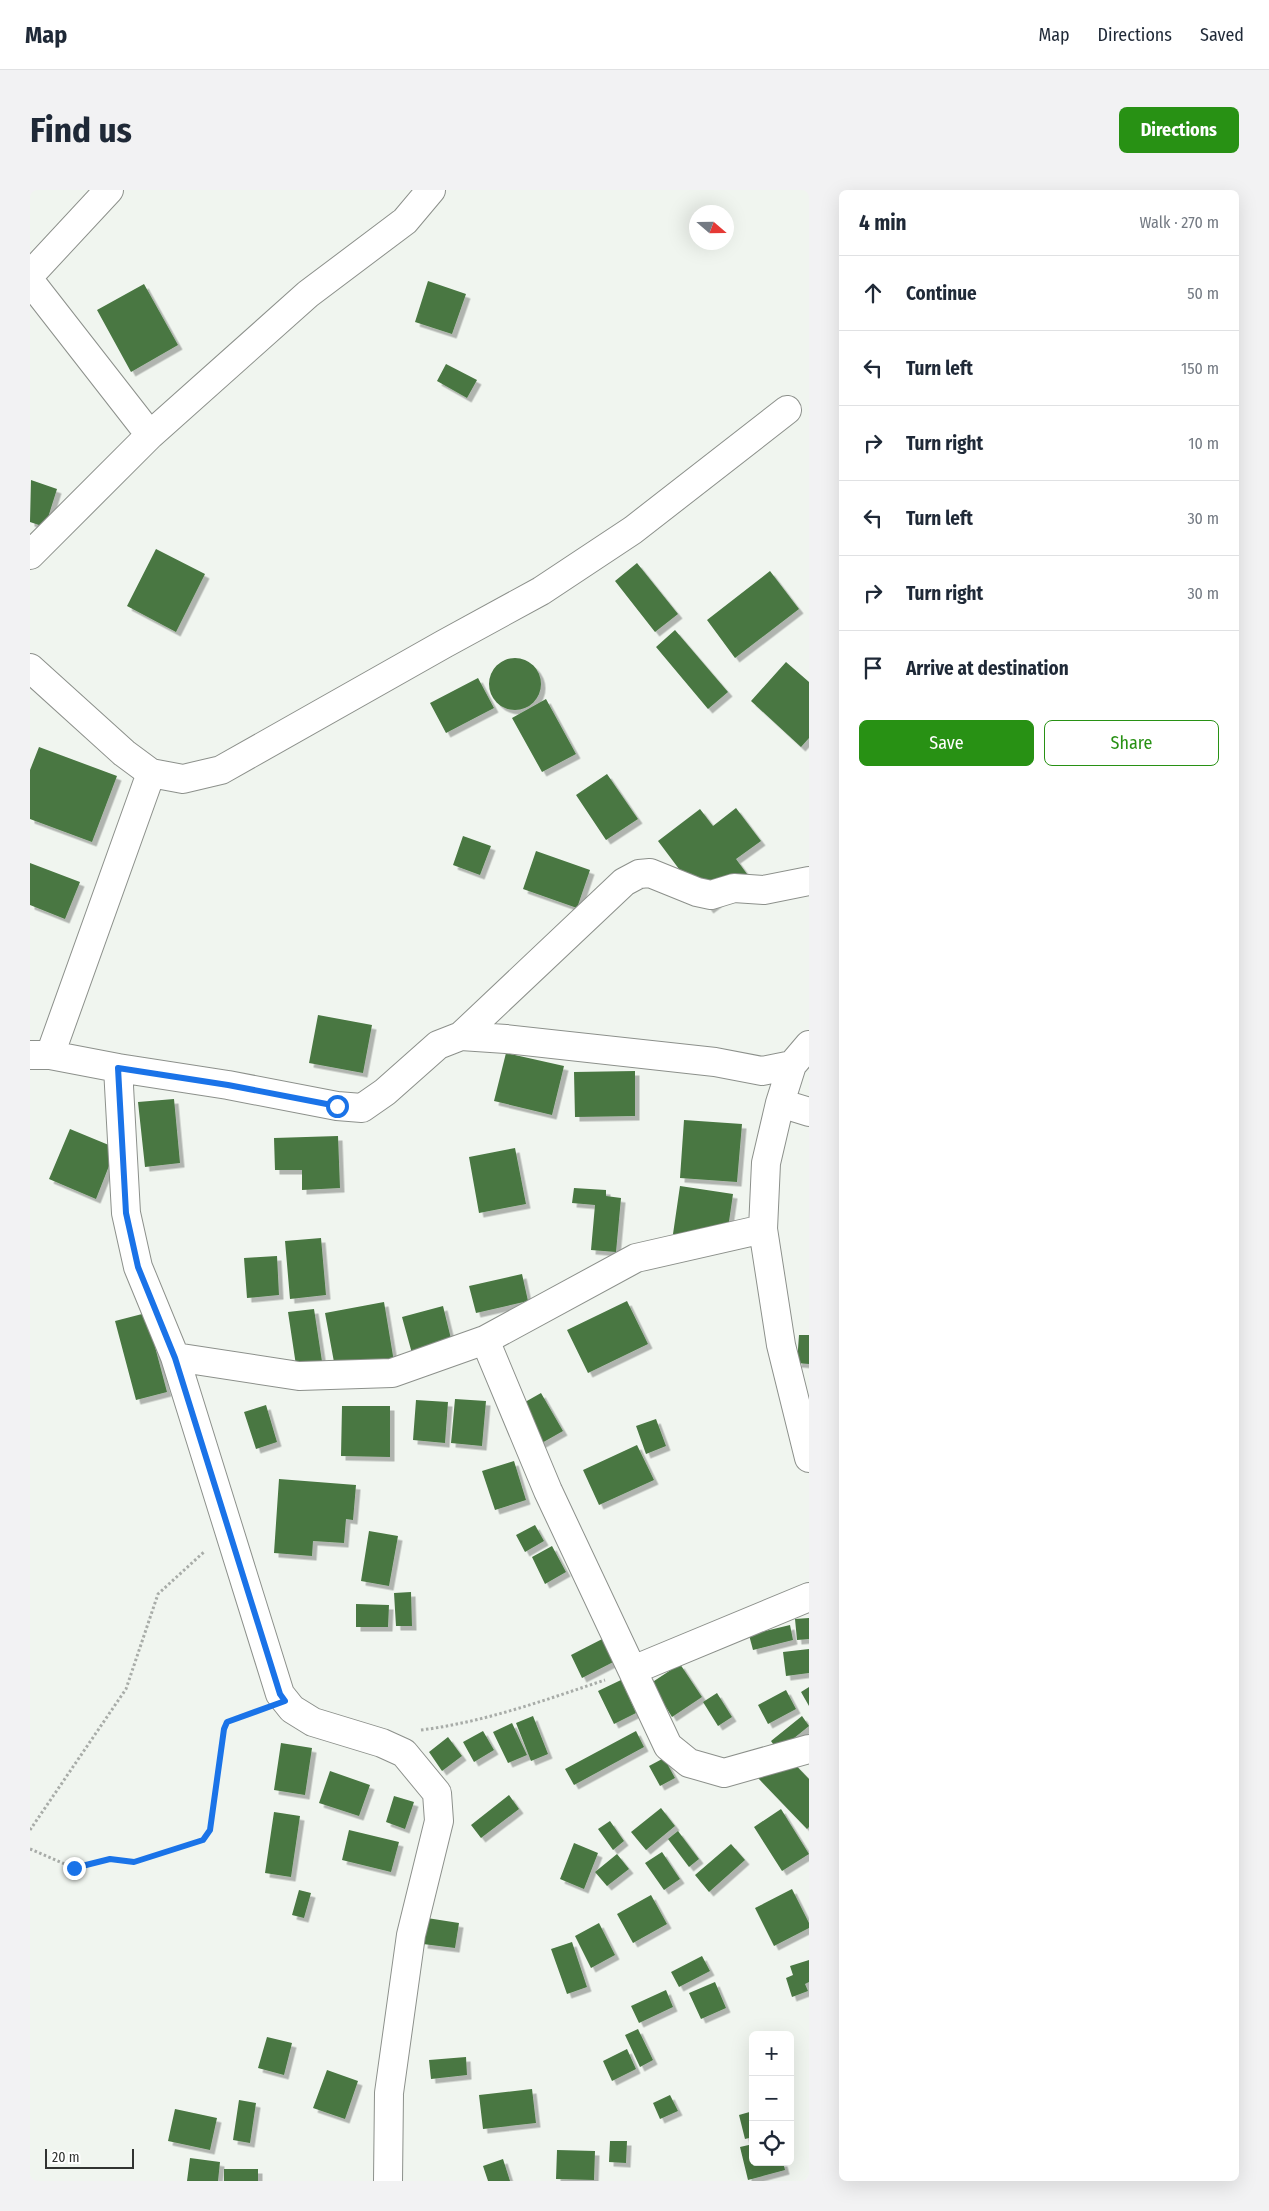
<!DOCTYPE html>
<meta charset="utf-8">
<style>
:root{--surface:#fff;--page:#f2f2f3;--text:#1f2937;--muted:#747a83;--line:#e0e1e3;--accent:#289114}
body{margin:0;font-family:"Fira Sans Condensed",sans-serif;background:var(--page);color:var(--text)}
.controls{position:absolute;right:15px;bottom:15px;display:grid;overflow:hidden;border-radius:8px;box-shadow:0 5px 20px #0002}
.controls button{width:45px;height:45px;display:grid;place-items:center;padding:0;border:0;border-bottom:1px solid var(--line);background:var(--surface);color:var(--text);font:25px sans-serif}
.compass{position:absolute;left:659px;top:15px;width:45px;height:45px;border-radius:50%;background:var(--surface);box-shadow:0 5px 20px #0002;rotate:110deg}
.scale{position:absolute;left:15px;bottom:12px;width:89px;box-sizing:border-box;padding-left:5px;border:2px solid #313331;border-top:0;font-size:14px;line-height:18px;white-space:nowrap;color:#313331;-webkit-text-stroke:4px #fff;paint-order:stroke}
.stop{position:absolute;width:15px;height:15px;margin:-11px;border:4px solid #1a73e8;border-radius:50%;background:#fff}
.stop.end{background:#1a73e8;border-color:#fff;box-shadow:0 1px 5px #0008}
.list{margin:0;padding:0;list-style:none}
h2{display:flex;justify-content:space-between;align-items:center;height:65px;margin:0;padding:0 20px;font-size:21px}
h2 small{font-size:16px;font-weight:400;color:var(--muted)}
.list li{display:grid;grid-template-columns:32px 1fr auto;gap:15px;align-items:center;box-sizing:border-box;height:75px;padding:0 20px;border-top:1px solid var(--line)}
.list b{display:block;font-size:19px;white-space:nowrap}
.list em{font-size:16px;font-style:normal;color:var(--muted)}
.actions{display:flex;gap:10px;padding:15px 20px}
.actions a{flex:1;padding:11px 0;border:1px solid var(--accent);border-radius:8px;text-align:center;font-size:18px;color:var(--accent)}
.actions .main{background:var(--accent);color:#fff}
.icon{flex:none;width:28px;height:28px;fill:none;stroke:currentColor;stroke-width:2;stroke-linecap:round;stroke-linejoin:round}
.map{position:relative;flex:none;width:779px;height:1991px;overflow:hidden;border-radius:8px}
header{display:flex;align-items:center;gap:30px;box-sizing:border-box;height:70px;padding:0 25px;background:var(--surface);border-bottom:1px solid var(--line)}
header strong{font-size:24px}
nav{display:flex;gap:28px;margin-inline-start:auto;font-size:18px}
.intro{display:flex;align-items:center;justify-content:space-between;box-sizing:border-box;height:120px;padding:0 30px}
h1{margin:0;font-size:35px}
.button{padding:12px 22px;border-radius:8px;background:var(--accent);color:#fff;font-size:18px;font-weight:700}
main{display:flex;gap:30px;padding:0 30px}
aside{flex:1;background:var(--surface);border-radius:8px;box-shadow:0 5px 20px #0002}
.map>svg:first-child{display:block}
</style>
<header>
<strong>Map</strong>
<nav><a>Map</a><a>Directions</a><a>Saved</a></nav>
</header>
<div class="intro"><h1>Find us</h1><a class="button">Directions</a></div>
<main>
<div class="map">
<svg width="779" height="1991" viewBox="0 0 779 1991">
<defs>
<filter id="shadow"><feDropShadow dx="4.5" dy="4.5" stdDeviation="0" flood-color="#0004"/></filter>
</defs>
<rect width="100%" height="100%" fill="#f0f5ef"/>
<path fill="#497742" filter="url(#shadow)" d="M398,91L436,104L422,144L385,132Z
M114,94L148,155L101,182L67,120Z
M416,174L447,190L437,208L407,191Z
M1,290L27,299L15,337L0,332Z
M126,359L175,384L146,442L97,416Z
M607,373L648,424L625,442L585,391Z
M740,381L769,419L705,468L677,430Z
M645,440L698,502L678,519L626,457Z
M459 494a26 26 0 1 1 52 0a26 26 0 1 1-52 0Z
M756,472L779,492V548L771,557L721,511Z
M448,488L464,518L416,543L400,513Z
M516,509L546,564L512,582L482,528Z
M9,557L87,586L62,652L0,629V580Z
M577,584L608,629L576,650L546,605Z
M706,618L731,651L706,669L720,688L679,719L628,651L670,619L683,636Z
M433,646L461,656L450,685L423,675Z
M506,661L560,680L547,718L493,699Z
M0,673L50,692L35,729L0,715Z
M288,825L342,835L333,883L279,873Z
M476,863L534,876L522,925L464,911Z
M605,881V926L545,927L544,882Z
M144,909L150,973L115,977L108,912Z
M654,930L712,934L707,992L650,988Z
M40,939L86,958L66,1009L19,989Z
M308,946L310,998L272,1000V980H245L244,948Z
M485,958L496,1014L449,1023L439,967Z
M650,996L703,1004L696,1052L643,1044Z
M544,998L576,1000V1006L591,1008L586,1062L561,1060L565,1015L542,1013Z
M291,1048L296,1105L260,1109L255,1051Z
M247,1066L249,1105L217,1108L214,1068Z
M492,1084L498,1111L446,1123L439,1096Z
M597,1111L618,1154L558,1183L537,1140Z
M354,1112L364,1172L306,1183L295,1123Z
M413,1116L423,1157L383,1167L372,1127Z
M284,1119L293,1178L267,1182L258,1122Z
M116,1123L137,1202L106,1210L85,1131Z
M769,1145H779V1174L767,1173Z
M511,1203L533,1241L510,1254L488,1216Z
M425,1209L456,1211L452,1256L421,1253Z
M386,1210L418,1212L415,1253L383,1250Z
M236,1215L247,1252L226,1259L214,1222Z
M312,1216H360V1267L311,1266Z
M626,1229L636,1256L616,1264L606,1236Z
M607,1255L624,1290L569,1315L553,1280Z
M484,1271L496,1310L465,1320L452,1281Z
M249,1289L326,1295L323,1330L316,1329L314,1353L283,1351L282,1366L244,1363Z
M505,1335L514,1351L495,1362L486,1345Z
M339,1341L368,1346L359,1396L331,1391Z
M522,1356L536,1382L515,1394L502,1367Z
M381,1402L382,1436H366L364,1403Z
M326,1414L359,1415L358,1437H326Z
M779,1428V1449L767,1450L765,1429Z
M760,1435L763,1450L723,1460L719,1445Z
M582,1444L593,1467L552,1488L541,1465Z
M779,1459V1483L756,1486L753,1462Z
M650,1474L672,1507L642,1527L621,1493Z
M591,1490L606,1523L584,1534L568,1501Z
M779,1497V1516L771,1502Z
M756,1500L766,1519L738,1534L728,1515Z
M687,1503L702,1527L688,1536L673,1512Z
M503,1526L518,1564L501,1571L486,1533Z
M772,1526L779,1536L748,1561L741,1551Z
M482,1533L497,1565L478,1573L463,1542Z
M453,1541L464,1560L444,1572L433,1552Z
M606,1541L614,1557L544,1595L535,1579Z
M418,1547L432,1566L412,1581L399,1562Z
M251,1553L282,1558L275,1605L244,1600Z
M753,1562L779,1589V1637L777,1639L727,1587Z
M634,1568L645,1588L630,1596L619,1576Z
M300,1581L340,1595L329,1626L289,1613Z
M479,1605L489,1619L451,1648L441,1635Z
M364,1606L384,1612L375,1639L356,1632Z
M631,1618L645,1636L616,1660L601,1642Z
M751,1619L779,1664L752,1681L724,1637Z
M244,1622L270,1626L261,1687L235,1683Z
M580,1631L594,1651L583,1660L568,1639Z
M319,1640L369,1652L361,1682L312,1670Z
M648,1641L669,1669L659,1677L638,1649Z
M544,1653L568,1663L554,1699L530,1689Z
M701,1654L715,1670L679,1702L665,1685Z
M632,1662L650,1689L634,1700L615,1673Z
M587,1664L599,1679L577,1696L565,1682Z
M762,1699L779,1733V1738L744,1756L725,1718Z
M269,1700L281,1703L274,1728L262,1725Z
M621,1705L637,1734L603,1753L587,1724Z
M397,1728L429,1733L425,1758L393,1754Z
M569,1733L585,1765L561,1778L545,1746Z
M542,1752L557,1797L537,1804L521,1759Z
M672,1766L680,1781L649,1797L641,1782Z
M779,1770V1792L775,1794L778,1801L762,1807L756,1788L763,1785L760,1776Z
M685,1792L696,1818L671,1829L659,1803Z
M636,1800L643,1817L609,1833L601,1816Z
M608,1839L623,1870L610,1877L595,1845Z
M237,1847L262,1853L254,1885L228,1878Z
M597,1859L606,1879L582,1891L573,1871Z
M436,1867L437,1885L401,1889L399,1870Z
M297,1880L328,1891L315,1929L283,1918Z
M502,1899L506,1933L453,1939L449,1905Z
M640,1905L648,1921L630,1929L623,1913Z
M209,1910L226,1913L220,1953L203,1950Z
M145,1919L187,1928L180,1960L138,1951Z
M723,1921V1947L715,1949L709,1925Z
M580,1951H597L596,1973L579,1972Z
M723,1954V1972H753L755,1980L718,1990L710,1957Z
M527,1960L565,1961L564,1990L526,1989Z
M160,1968L190,1972L188,1991H157Z
M473,1969L480,1991H458L453,1976Z
M194,1979H228V1991H194Z"/>
<g fill="none" stroke-linecap="round" stroke-linejoin="round">
<defs>
<path id="minor" d="M0,85L79,0
M0,91L120,245
M0,365L120,245L278,104L375,31L401,0
M0,478L94,563L121,583L153,589L191,580L414,454L511,401L603,340L757,220
M431,846L594,692L609,684L620,683L667,702L681,705L704,698L734,700L779,691
M0,865H20L88,878L198,895L307,916L332,918L355,902L408,855L431,846L476,849L685,872L732,881L762,875L779,855
M20,865L121,583
M762,875L750,913L736,973L733,1039L751,1155L779,1268
M88,878L96,1023L108,1077L145,1167L250,1504L262,1519L283,1532L352,1553L374,1563L407,1603L409,1631L381,1745L359,1903L358,1991
M750,913L779,922
M455,1150L518,1301L638,1556L659,1573L694,1583L779,1559
M145,1167L269,1186L362,1183L455,1150L606,1068L733,1039
M603,1480L779,1407"/>
</defs>
<use href="#minor" stroke="#8c908b" stroke-width="30"/>
<path stroke="#a8aca8" stroke-width="3" stroke-dasharray="2.5 2.5" stroke-linecap="butt" d="M391,1540C455,1532 515,1510 575,1490
M0,1640L96,1499L128,1404L175,1361
M0,1659L44,1678L80,1669L104,1672L173,1650L180,1640L194,1539L197,1532L226,1521"/>
<use href="#minor" stroke="#fff" stroke-width="28"/>
</g>
<g fill="none" stroke-linecap="round" stroke-linejoin="round">
<path stroke="#1a73e8" stroke-width="6" d="M44,1678L80,1669L104,1672L173,1650L180,1640L194,1539L197,1532L255,1511L250,1504L145,1168L108,1077L96,1023L88,878L198,895L307,916"/>
</g>
</svg>
<div class="controls">
<button>+</button>
<button>−</button>
<button><svg class="icon" aria-label="locate" viewBox="0 0 24 24"><circle cx="12" cy="12" r="6"/><path d="M12 2v4M12 18v4M2 12h4M18 12h4"/></svg></button>
</div>
<svg class="compass" viewBox="-18 -18 36 36"><path d="M0-13l5 13h-10z" fill="#e53935"/><path d="M0 13l5-13h-10z" fill="#747a83"/></svg>
<div class="scale">20 m</div>
<div class="stop" style="left:307px;top:916px"></div>
<div class="stop end" style="left:44px;top:1678px"></div>
</div>
<aside>
<h2>4 min<small>Walk · 270 m</small></h2>
<ul class="list">
<li><svg class="icon" aria-label="ahead" viewBox="0 0 24 24"><path d="M12 20V5M6 11l6-6 6 6"/></svg><div><b>Continue</b></div><em>50 m</em></li>
<li><svg class="icon" aria-label="left" viewBox="0 0 24 24"><path d="M17 20v-9H6M10 6l-5 5 5 5"/></svg><div><b>Turn left</b></div><em>150 m</em></li>
<li><svg class="icon" aria-label="right" viewBox="0 0 24 24"><path d="M7 20v-9h11M14 6l5 5-5 5"/></svg><div><b>Turn right</b></div><em>10 m</em></li>
<li><svg class="icon" aria-label="left" viewBox="0 0 24 24"><path d="M17 20v-9H6M10 6l-5 5 5 5"/></svg><div><b>Turn left</b></div><em>30 m</em></li>
<li><svg class="icon" aria-label="right" viewBox="0 0 24 24"><path d="M7 20v-9h11M14 6l5 5-5 5"/></svg><div><b>Turn right</b></div><em>30 m</em></li>
<li><svg class="icon" aria-label="arrive" viewBox="0 0 24 24"><path d="M6 21V4h12l-3 4 3 4H6"/></svg><div><b>Arrive at destination</b></div></li>
</ul>
<div class="actions"><a class="main">Save</a><a>Share</a></div>
</aside>
</main>
